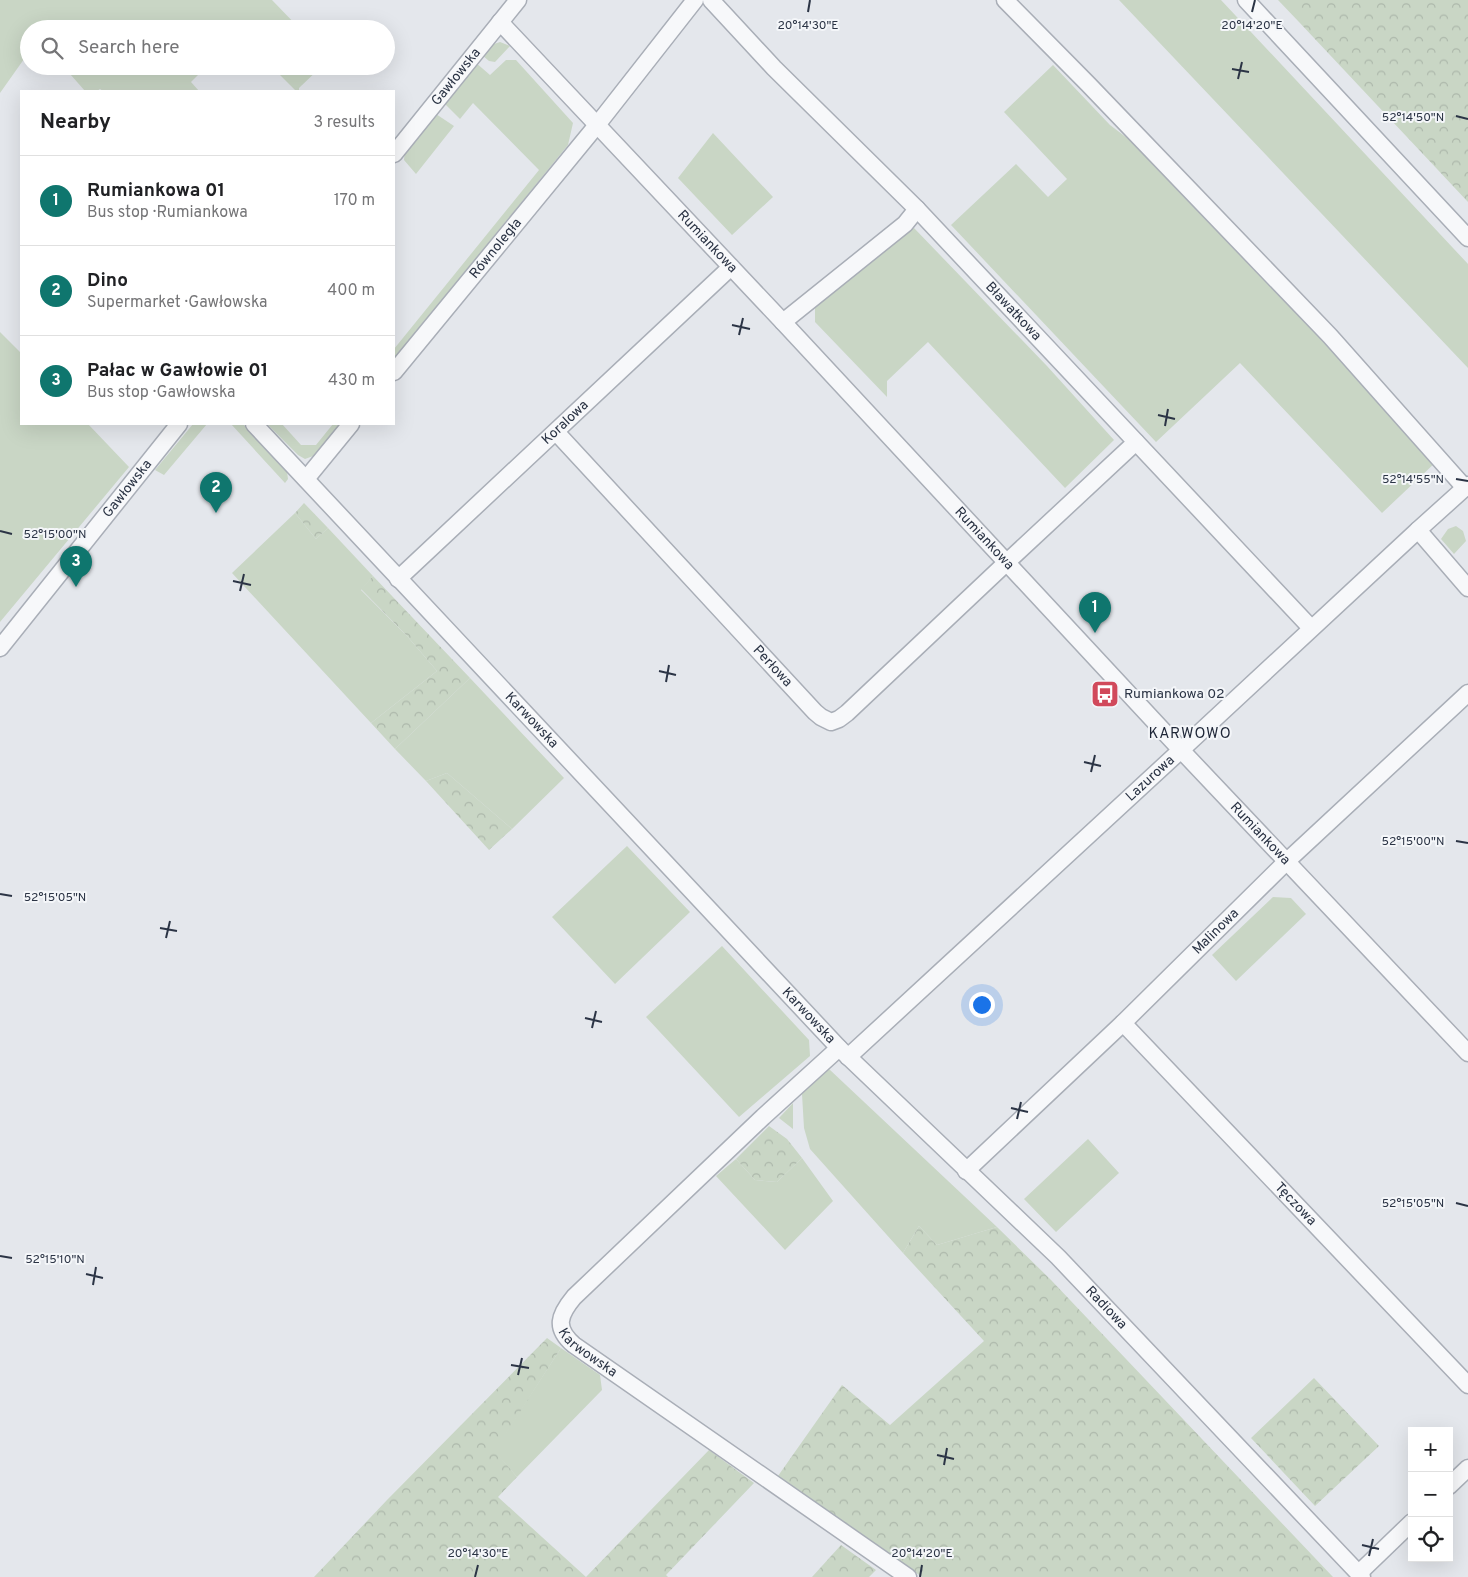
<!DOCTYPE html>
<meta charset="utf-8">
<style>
:root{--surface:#fff;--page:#f2f2f2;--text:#202124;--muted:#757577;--line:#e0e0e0;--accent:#0f766e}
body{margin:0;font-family:Overpass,sans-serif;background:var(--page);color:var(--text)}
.controls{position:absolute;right:15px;bottom:15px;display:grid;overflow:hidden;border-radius:0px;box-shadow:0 5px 20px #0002}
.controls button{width:45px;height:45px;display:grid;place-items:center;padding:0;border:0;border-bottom:1px solid var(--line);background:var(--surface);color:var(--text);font:25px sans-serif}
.you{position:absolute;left:981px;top:1004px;width:18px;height:18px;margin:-12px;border:4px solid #fff;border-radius:50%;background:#1a73e8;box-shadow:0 0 0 8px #1a73e833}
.badge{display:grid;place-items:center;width:32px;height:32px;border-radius:50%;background:var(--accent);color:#fff;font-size:16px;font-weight:700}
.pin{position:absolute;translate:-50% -41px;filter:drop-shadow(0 1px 2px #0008)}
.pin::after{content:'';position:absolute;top:26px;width:18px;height:15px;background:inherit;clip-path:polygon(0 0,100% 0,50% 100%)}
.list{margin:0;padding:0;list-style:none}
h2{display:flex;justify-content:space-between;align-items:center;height:65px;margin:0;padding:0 20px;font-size:21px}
h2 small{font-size:16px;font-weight:400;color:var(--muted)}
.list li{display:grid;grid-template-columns:32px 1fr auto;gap:15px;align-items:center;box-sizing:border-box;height:90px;padding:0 20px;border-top:1px solid var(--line)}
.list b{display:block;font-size:19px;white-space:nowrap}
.list p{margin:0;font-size:16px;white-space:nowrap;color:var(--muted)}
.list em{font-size:16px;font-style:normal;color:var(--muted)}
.icon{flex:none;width:28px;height:28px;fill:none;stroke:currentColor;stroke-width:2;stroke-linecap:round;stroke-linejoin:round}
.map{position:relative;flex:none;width:1468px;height:1577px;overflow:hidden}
.search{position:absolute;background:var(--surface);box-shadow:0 5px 20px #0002;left:20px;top:20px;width:375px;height:55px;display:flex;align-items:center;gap:12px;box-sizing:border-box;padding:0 18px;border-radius:28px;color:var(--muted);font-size:19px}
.panel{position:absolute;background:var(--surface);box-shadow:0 5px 20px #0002;left:20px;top:90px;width:375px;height:335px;border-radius:0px}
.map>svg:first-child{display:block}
</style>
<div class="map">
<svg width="1468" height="1577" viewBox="0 0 1468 1577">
<defs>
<pattern id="forest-crowns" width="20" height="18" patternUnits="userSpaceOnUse" patternTransform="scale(1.25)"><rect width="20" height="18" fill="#c9d6c5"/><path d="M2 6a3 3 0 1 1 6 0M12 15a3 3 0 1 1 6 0" fill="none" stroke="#adb8ab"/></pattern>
</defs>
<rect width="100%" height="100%" fill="#e4e7ec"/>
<path fill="#c9d6c5" d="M0,0H272L300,29H29V52L0,93Z
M1119,0H1221L1468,264V368Z
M1278,0H1299V22Z
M500,42L510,46L495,62L489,61L482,55L488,46Z
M506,60H516L573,123L568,145L394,359V349L539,170L473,103L460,119L444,103L475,62L490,75Z
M1053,65L1110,125L1139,147L1318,329L1437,461L1382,513L1240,363L1156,442L951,225L1016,164L1048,197L1067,179L1004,112Z
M63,66H207L191,82L199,91H103L100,89L97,91H85Z
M271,66H322L299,88V91H296Z
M436,114L454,126L416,174L404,160L405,149Z
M713,133L773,197L732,235L678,178Z
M914,228L1047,366L1114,440L1065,488L928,342L887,381V397L815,322V304Z
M0,332L21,353V424H88L129,467L0,622Z
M193,424H207L164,475L155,470Z
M231,424H243L287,472L288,479L285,483Z
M267,424H282L301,445H316L333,424H341L316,455L305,459L298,455Z
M295,513L316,539L328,528L373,576L361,590L407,636L437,671L371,723L232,573Z
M1456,526L1463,531L1466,541L1454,554L1441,539L1448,529Z
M470,678L564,778L512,829L447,773L426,781L395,749Z
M627,846L690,912L615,984L552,917Z
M1273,897L1291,898L1306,914L1236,981L1212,955Z
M722,946L809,1040L810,1056L739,1117L646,1017Z
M829,1069L997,1227L937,1245L919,1226L903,1253L810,1149L804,1128L802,1094Z
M793,1103V1129L779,1118Z
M1088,1139L1119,1173L1056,1232L1024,1199Z
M802,1158L833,1201L785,1250L716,1176L736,1159L755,1180L777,1182Z
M561,1348L600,1375L602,1390L517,1477L494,1451Z"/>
<path fill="url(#forest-crowns)" d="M1299,0H1468V202L1299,22Z
M304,503L328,528L316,539L295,513Z
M373,576L470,678L395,749L371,723L437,671L407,636L361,589Z
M447,773L512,829L489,850L426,781Z
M769,1126L787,1139L802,1158L777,1182L755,1180L736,1159Z
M919,1226L937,1245L997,1227L1051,1280L1333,1577H922L778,1476L842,1385L890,1425L984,1341L903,1253Z
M547,1338L561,1348L495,1451L517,1477L498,1497L586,1577H314L387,1500Z
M1314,1378L1379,1446L1315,1506L1251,1438Z
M709,1450L754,1483L666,1575L668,1577H586Z
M841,1545L876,1570L869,1577H812Z"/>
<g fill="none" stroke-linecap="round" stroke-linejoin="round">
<defs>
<g id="minor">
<path id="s1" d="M711,0L774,68L917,209L1311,628"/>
<path d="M1005,0L1088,84L1330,336L1465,488"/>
<path d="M1246,0L1468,238"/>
<path id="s2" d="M500,22L783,322L1181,750L1468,1053"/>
<path id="s3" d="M394,154L518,0"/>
<path d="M783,322L905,224L917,209"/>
<path id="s4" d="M394,372L597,125L695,0"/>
<path id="s5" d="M254,424L839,1048L1058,1257L1362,1577"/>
<path id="s6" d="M556,432L815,712L821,717L831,722L839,719L847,713L1006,563L1136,442"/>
<path d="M306,479L351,424"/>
<path d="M1418,530L1468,485"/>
<path id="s7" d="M398,579L731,267"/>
<path id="s8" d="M0,648L179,424"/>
<path id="s9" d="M1123,1023L1468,1385"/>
<path id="s10" d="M839,1048L763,1117L574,1297C559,1315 554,1328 574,1345L908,1577"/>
<path id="s11" d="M848,1057L1181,750L1418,530L1468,588"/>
<path id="s12" d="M966,1171L1123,1023L1286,862L1468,693"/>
<path d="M1449,1486L1468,1468"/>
<path d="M1359,1573L1412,1522"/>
</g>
</defs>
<use href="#minor" stroke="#a9aeb7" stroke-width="19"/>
<use href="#minor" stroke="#f7f8fa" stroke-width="16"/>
</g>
<path fill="none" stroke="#2b3445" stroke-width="2" d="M808,12L810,0M1252,12L1255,0M1232,69L1249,72M1238,79L1242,62M1456,116L1468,119M732,325L750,329M739,335L743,318M1158,415L1175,419M1165,426L1168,409M1456,479L1468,481M0,531L12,534M233,581L251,585M240,591L244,574M659,671L676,675M666,682L669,665M1084,762L1101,766M1091,772L1095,755M1456,841L1468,843M0,894L12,896M160,928L177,931M166,938L170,921M585,1018L602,1022M592,1028L596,1011M1011,1108L1028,1112M1017,1119L1021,1102M1456,1203L1468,1206M0,1256L12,1258M86,1274L103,1278M93,1285L96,1267M511,1365L529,1368M518,1375L522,1358M937,1455L954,1459M944,1465L947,1448M1362,1545L1379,1549M1369,1556L1373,1539M475,1577L478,1565M920,1577L922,1565"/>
<defs>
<symbol id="bus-square" viewBox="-11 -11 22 22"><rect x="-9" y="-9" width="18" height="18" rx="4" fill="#d1495b" stroke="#f4f6f9"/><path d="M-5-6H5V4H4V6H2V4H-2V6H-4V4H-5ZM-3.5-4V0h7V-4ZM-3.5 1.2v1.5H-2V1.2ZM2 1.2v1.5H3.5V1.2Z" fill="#fff"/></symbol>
</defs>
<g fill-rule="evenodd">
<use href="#bus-square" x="1089" y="678" width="32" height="32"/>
</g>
<g text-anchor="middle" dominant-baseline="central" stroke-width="4" stroke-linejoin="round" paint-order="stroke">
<g font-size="14" fill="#2b3445" stroke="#f4f6f9">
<text stroke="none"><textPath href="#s3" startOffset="99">Gawłowska</textPath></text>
<text stroke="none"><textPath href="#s2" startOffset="302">Rumiankowa</textPath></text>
<text stroke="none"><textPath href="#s4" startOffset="160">Równoległa</textPath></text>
<text stroke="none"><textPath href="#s1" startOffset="434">Bławatkowa</textPath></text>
<text stroke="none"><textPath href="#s7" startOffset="229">Koralowa</textPath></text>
<text stroke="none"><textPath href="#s8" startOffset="204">Gawłowska</textPath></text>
<text stroke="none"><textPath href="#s2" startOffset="708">Rumiankowa</textPath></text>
<text stroke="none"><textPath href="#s6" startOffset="319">Perłowa</textPath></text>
<text stroke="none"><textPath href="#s5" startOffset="406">Karwowska</textPath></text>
<text stroke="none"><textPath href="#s11" startOffset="411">Lazurowa</textPath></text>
<text stroke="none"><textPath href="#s2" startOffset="1112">Rumiankowa</textPath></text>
<text stroke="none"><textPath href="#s12" startOffset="346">Malinowa</textPath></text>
<text stroke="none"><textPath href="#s5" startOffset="811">Karwowska</textPath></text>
<text stroke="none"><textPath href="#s9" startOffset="250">Tęczowa</textPath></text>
<text stroke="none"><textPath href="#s5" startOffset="1228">Radiowa</textPath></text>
<text stroke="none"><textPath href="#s10" startOffset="435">Karwowska</textPath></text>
</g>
<g font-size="14" fill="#2b3445" stroke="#f4f6f9" text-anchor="start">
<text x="1124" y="694">Rumiankowa 02</text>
</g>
<g font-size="15" letter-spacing="1" fill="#1d2536" stroke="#f4f6f9">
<text x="1190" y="734">KARWOWO</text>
</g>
</g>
<g font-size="12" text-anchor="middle" fill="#2b3445" stroke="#f4f6f9" stroke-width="4" stroke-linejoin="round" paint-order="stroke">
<text x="808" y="29">20°14'30"E</text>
<text x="1252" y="29">20°14'20"E</text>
<text x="1413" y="121">52°14'50"N</text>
<text x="1413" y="483">52°14'55"N</text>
<text x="55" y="538">52°15'00"N</text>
<text x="1413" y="845">52°15'00"N</text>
<text x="55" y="901">52°15'05"N</text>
<text x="1413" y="1207">52°15'05"N</text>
<text x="55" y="1263">52°15'10"N</text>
<text x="478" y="1557">20°14'30"E</text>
<text x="922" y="1557">20°14'20"E</text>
</g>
</svg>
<div class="controls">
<button>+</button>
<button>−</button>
<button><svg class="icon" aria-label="locate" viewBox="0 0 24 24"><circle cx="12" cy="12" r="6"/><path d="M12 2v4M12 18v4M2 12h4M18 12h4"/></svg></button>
</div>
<div class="you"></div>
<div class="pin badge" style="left:1095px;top:633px">1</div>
<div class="pin badge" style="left:216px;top:513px">2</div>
<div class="pin badge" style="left:76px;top:587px">3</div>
<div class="search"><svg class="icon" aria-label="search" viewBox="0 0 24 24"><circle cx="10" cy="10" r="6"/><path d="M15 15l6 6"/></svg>Search here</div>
<section class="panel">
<h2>Nearby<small>3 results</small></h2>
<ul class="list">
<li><span class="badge">1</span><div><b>Rumiankowa 01</b><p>Bus stop · Rumiankowa</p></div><em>170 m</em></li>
<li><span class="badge">2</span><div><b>Dino</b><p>Supermarket · Gawłowska</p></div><em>400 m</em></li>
<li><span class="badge">3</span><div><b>Pałac w Gawłowie 01</b><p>Bus stop · Gawłowska</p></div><em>430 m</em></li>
</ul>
</section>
</div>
